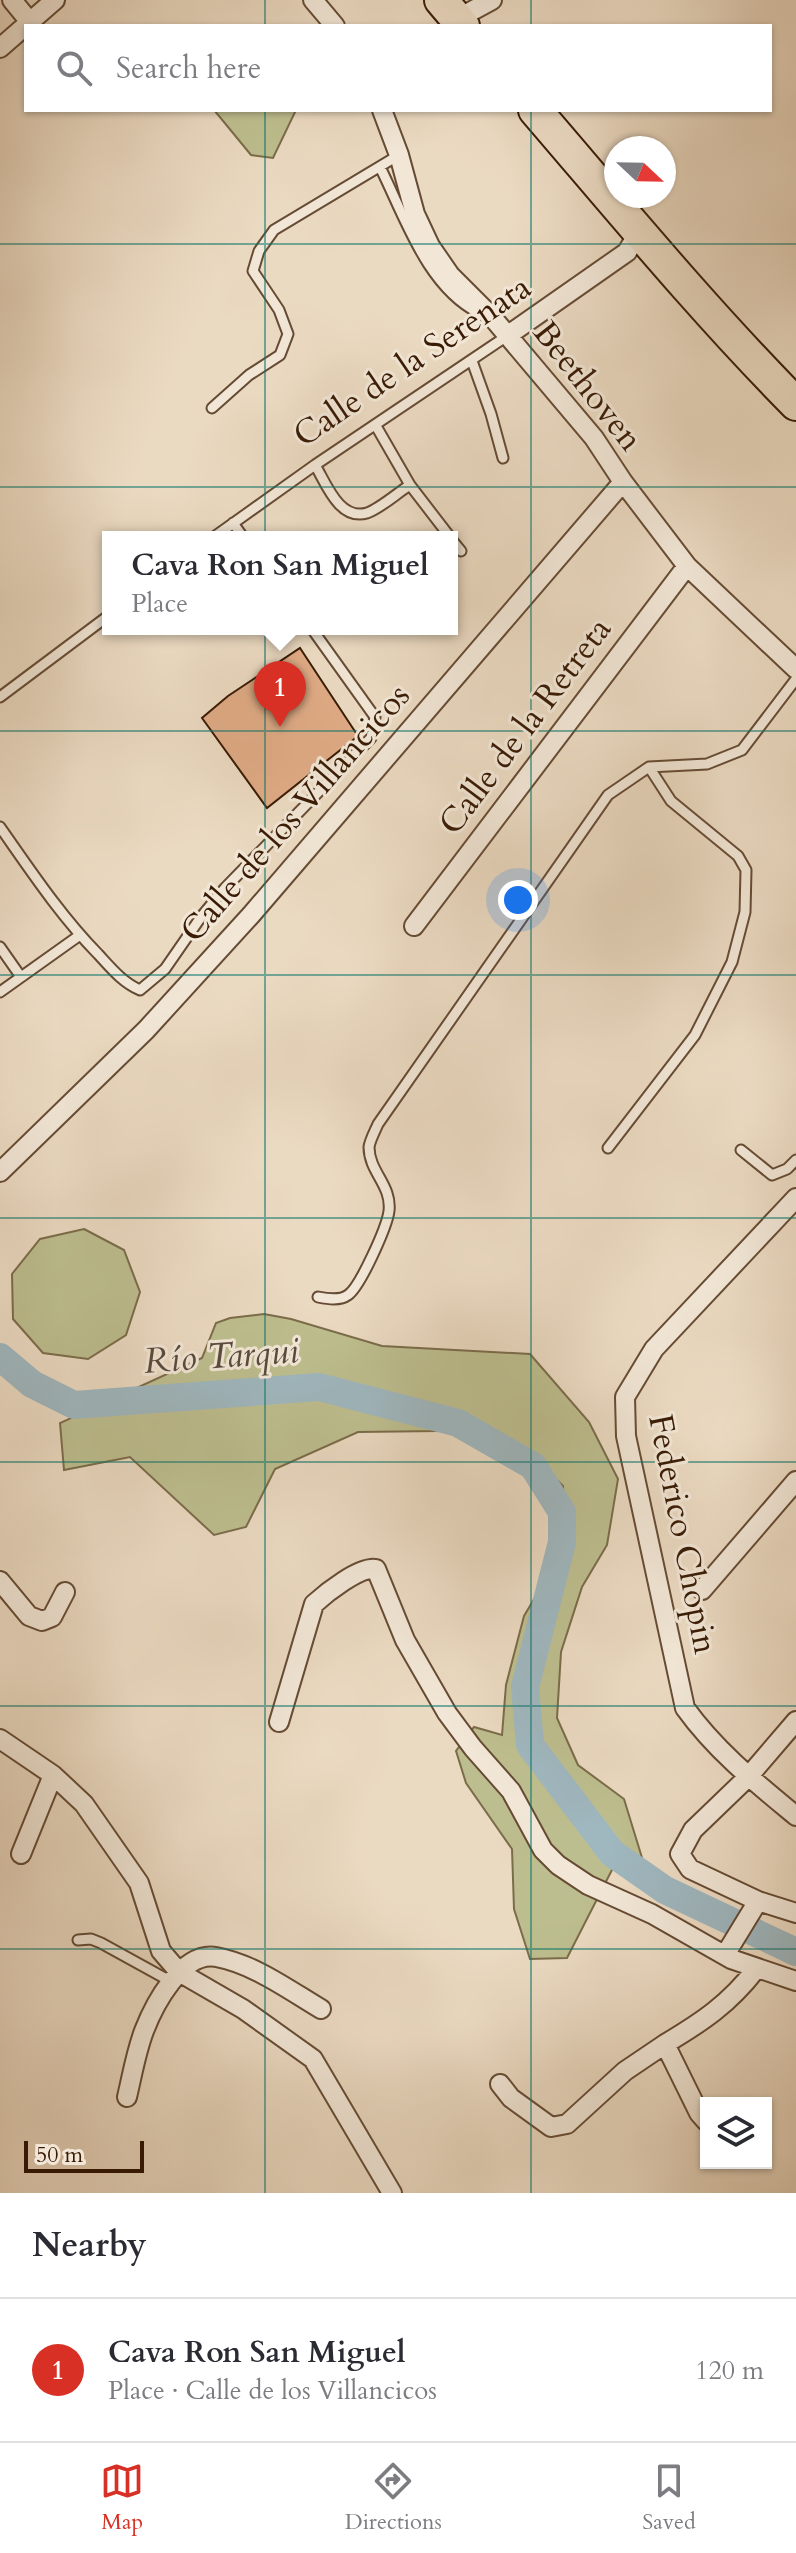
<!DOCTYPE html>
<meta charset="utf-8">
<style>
:root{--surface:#fff;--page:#f2f2f3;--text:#2b2b33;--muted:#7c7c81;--line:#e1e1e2;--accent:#d93025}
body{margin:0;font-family:Cardo,serif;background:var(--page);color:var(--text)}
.controls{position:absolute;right:24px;bottom:24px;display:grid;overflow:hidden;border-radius:0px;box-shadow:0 2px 6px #0004}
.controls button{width:72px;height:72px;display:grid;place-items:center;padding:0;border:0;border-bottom:2px solid var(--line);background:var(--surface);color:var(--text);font:40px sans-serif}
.compass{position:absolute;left:604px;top:136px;width:72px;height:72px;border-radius:50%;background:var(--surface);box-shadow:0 2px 6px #0004;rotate:112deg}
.scale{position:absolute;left:24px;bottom:20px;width:120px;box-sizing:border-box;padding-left:8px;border:4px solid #391b05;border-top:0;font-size:22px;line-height:28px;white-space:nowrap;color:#391b05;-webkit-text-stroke:6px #f2e7d7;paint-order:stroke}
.you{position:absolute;left:518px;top:900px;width:28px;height:28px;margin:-20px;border:6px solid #fff;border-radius:50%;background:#1a73e8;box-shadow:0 0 0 12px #1a73e833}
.badge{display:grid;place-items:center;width:52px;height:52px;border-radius:50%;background:var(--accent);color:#fff;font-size:26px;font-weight:700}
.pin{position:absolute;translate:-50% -66px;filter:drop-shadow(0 2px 4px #0008)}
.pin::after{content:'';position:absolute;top:42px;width:28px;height:24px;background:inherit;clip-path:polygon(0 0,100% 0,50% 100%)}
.popup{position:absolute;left:102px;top:531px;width:356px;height:104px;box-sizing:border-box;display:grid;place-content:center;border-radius:0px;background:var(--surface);filter:drop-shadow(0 2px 6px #0005);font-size:26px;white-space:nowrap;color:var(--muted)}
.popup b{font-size:30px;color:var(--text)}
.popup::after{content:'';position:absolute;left:50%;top:100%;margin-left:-16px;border:16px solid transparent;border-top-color:var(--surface)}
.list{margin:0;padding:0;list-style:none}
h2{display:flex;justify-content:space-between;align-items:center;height:104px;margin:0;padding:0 32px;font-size:34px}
h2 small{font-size:26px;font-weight:400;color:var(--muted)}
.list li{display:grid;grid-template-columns:52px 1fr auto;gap:24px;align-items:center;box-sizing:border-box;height:144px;padding:0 32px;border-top:2px solid var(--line)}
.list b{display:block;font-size:30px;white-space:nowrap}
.list p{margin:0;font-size:26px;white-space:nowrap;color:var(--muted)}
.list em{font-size:26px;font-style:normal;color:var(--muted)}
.icon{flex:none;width:44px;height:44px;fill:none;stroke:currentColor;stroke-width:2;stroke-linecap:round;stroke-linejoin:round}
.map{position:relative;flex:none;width:796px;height:2193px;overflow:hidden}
.search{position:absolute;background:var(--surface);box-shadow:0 2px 6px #0004;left:24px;right:24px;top:24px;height:88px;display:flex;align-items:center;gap:20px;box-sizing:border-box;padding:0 28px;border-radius:0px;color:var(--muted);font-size:30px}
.sheet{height:248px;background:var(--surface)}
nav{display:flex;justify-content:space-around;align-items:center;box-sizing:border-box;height:112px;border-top:2px solid var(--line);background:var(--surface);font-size:22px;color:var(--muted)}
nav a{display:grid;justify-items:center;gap:4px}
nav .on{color:var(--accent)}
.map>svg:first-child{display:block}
</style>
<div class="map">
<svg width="796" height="2193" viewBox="0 0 796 2193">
<rect width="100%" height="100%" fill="#ebdac2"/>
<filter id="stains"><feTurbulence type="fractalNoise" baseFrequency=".0025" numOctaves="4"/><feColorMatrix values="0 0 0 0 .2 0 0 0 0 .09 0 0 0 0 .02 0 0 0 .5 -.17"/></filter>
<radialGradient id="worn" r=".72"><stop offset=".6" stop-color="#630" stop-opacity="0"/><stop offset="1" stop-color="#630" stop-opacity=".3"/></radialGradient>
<path fill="#bdbe8f" stroke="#7b6c4a" stroke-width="2" d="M214,110H296L273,158L251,155Z
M84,1229L124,1250L140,1292L126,1335L88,1359L43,1353L13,1319L12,1274L40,1239Z
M264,1314L291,1319L382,1346L530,1354L589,1422L618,1479L607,1545L582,1587L561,1652L557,1718L578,1765L624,1799L643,1861L632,1867L616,1862L567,1958L530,1959L514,1909L512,1849L466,1783L456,1751L474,1727L502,1735L506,1685L524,1616L566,1546L563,1486L528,1452L472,1424L438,1431L358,1432L275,1469L246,1527L214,1535L130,1457L64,1470L60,1423L202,1358L216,1323L230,1318Z"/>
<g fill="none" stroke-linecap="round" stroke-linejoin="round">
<path stroke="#9fb7bf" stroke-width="28" d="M0,1357L32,1384L74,1405L319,1387L458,1423L533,1466L562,1512V1542L525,1687L530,1745L612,1853L665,1890L796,1952"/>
</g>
<path fill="#dfab86" stroke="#391b05" stroke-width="2" d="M300,648L358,736L267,808L202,718L228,696Z"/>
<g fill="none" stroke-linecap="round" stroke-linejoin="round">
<defs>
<path id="service" d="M380,167C405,217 427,287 479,313
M472,361L491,414L503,458
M212,408L249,375L280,355L288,334L279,310L253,271L259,251L274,230L399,155
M376,426L410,485L450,537
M315,465C326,483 339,521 367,513C381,508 397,493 410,485
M233,523L243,537
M214,537L315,465L507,336
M452,540L461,551
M0,697L108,616
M0,827C31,871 60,915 98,954C111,968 122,982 140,990L165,969L201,917L225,888L371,738L375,717L312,629
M0,947L21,977
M0,992L80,935
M608,1148L695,1035L732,962L745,912L746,870L738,856L671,801L649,767
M741,1150L772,1175L787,1169L796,1160
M318,1297C328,1299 340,1301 348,1295C360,1287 387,1227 389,1211C392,1185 369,1172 369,1147C370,1140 375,1131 378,1124L608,795L649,767L707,764L742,750L796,679
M78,1940L91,1939L101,1943L170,1981"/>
<path id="minor" d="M12,0L30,22
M313,0L335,26
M457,19L492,0
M0,48L55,0
M382,110L399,155L415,214L430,246L450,275L492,317L594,438L623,482L687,566L796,669
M507,336L627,252L639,232
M414,926L687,566
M0,1172L146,1030L251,915L623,482
M796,1198L654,1349L625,1397L626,1436L685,1708C716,1751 756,1783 796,1816
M0,1581L29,1616L42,1621L52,1617L65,1592
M702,1590L796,1481
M279,1722L314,1604C326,1593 360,1566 376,1569L405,1640L447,1713L473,1748L511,1791L543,1850L558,1865L588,1885L652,1914L731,1959L796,1981
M0,1739L53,1775L84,1804L139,1883L161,1951L179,1972L243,2009L313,2059L392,2193
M21,1854L53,1775
M758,1901L690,1869L680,1854L693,1830L748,1777L796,1721
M725,1955L758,1901L796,1913
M500,2084L511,2098L551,2127L567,2124L625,2071L665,2044
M127,2097C132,2076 136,2052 144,2031C154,2005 182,1951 216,1957C254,1964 289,1990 321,2009
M706,2121L699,2113L665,2044C702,2022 729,2004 756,1969"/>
<path id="trunk" d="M441,0L463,26
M535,110C620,209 704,311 796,404"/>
</defs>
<use href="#service" stroke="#664b34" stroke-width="13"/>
<use href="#minor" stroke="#664b34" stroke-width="22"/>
<use href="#trunk" stroke="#391b05" stroke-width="36"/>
<use href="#service" stroke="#f2e7d7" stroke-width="9"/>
<use href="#minor" stroke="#f2e7d7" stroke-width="18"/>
<use href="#trunk" stroke="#ebdac2" stroke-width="32"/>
</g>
<path fill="none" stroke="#0f766e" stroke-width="2" stroke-opacity="0.55" d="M265,0V26M531,0V26M265,110V2193M531,110V2193M0,244H796M0,487H796M0,731H796M0,975H796M0,1218H796M0,1462H796M0,1706H796M0,1949H796"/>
<g text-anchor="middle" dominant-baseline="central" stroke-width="6" stroke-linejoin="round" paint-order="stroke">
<g font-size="34" fill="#391b05" stroke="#f2e7d7">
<text transform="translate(412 361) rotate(-34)">Calle de la Serenata</text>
<text transform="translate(588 386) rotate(52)">Beethoven</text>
<text transform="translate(525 726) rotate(-53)">Calle de la Retreta</text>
<text transform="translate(295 813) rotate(-49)">Calle de los Villancicos</text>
<text transform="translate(683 1534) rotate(79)">Federico Chopin</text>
</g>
<g font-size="36" font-style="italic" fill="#584a3d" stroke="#f2e7d7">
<text transform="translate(221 1356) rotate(-4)">Río Tarqui</text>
</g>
</g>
<rect width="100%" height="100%" filter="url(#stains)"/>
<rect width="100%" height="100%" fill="url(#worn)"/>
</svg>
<div class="controls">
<button><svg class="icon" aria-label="layers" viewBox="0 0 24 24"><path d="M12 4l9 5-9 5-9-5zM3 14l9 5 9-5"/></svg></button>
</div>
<svg class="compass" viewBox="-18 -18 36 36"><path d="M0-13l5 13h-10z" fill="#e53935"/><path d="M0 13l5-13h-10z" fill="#7c7c81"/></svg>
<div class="scale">50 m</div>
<div class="you"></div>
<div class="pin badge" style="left:280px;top:727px">1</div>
<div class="popup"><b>Cava Ron San Miguel</b>Place</div>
<div class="search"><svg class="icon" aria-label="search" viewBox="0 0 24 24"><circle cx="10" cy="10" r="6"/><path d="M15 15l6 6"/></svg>Search here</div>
</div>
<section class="sheet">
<h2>Nearby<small></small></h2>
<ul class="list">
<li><span class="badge">1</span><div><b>Cava Ron San Miguel</b><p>Place · Calle de los Villancicos</p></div><em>120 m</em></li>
</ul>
</section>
<nav>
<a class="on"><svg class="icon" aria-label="map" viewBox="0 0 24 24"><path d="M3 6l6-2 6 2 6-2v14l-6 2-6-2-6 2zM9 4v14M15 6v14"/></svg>Map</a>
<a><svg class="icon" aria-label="directions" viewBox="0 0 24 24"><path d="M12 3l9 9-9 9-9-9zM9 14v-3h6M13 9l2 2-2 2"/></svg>Directions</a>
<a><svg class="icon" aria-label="saved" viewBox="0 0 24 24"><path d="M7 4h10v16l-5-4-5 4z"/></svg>Saved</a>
</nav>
